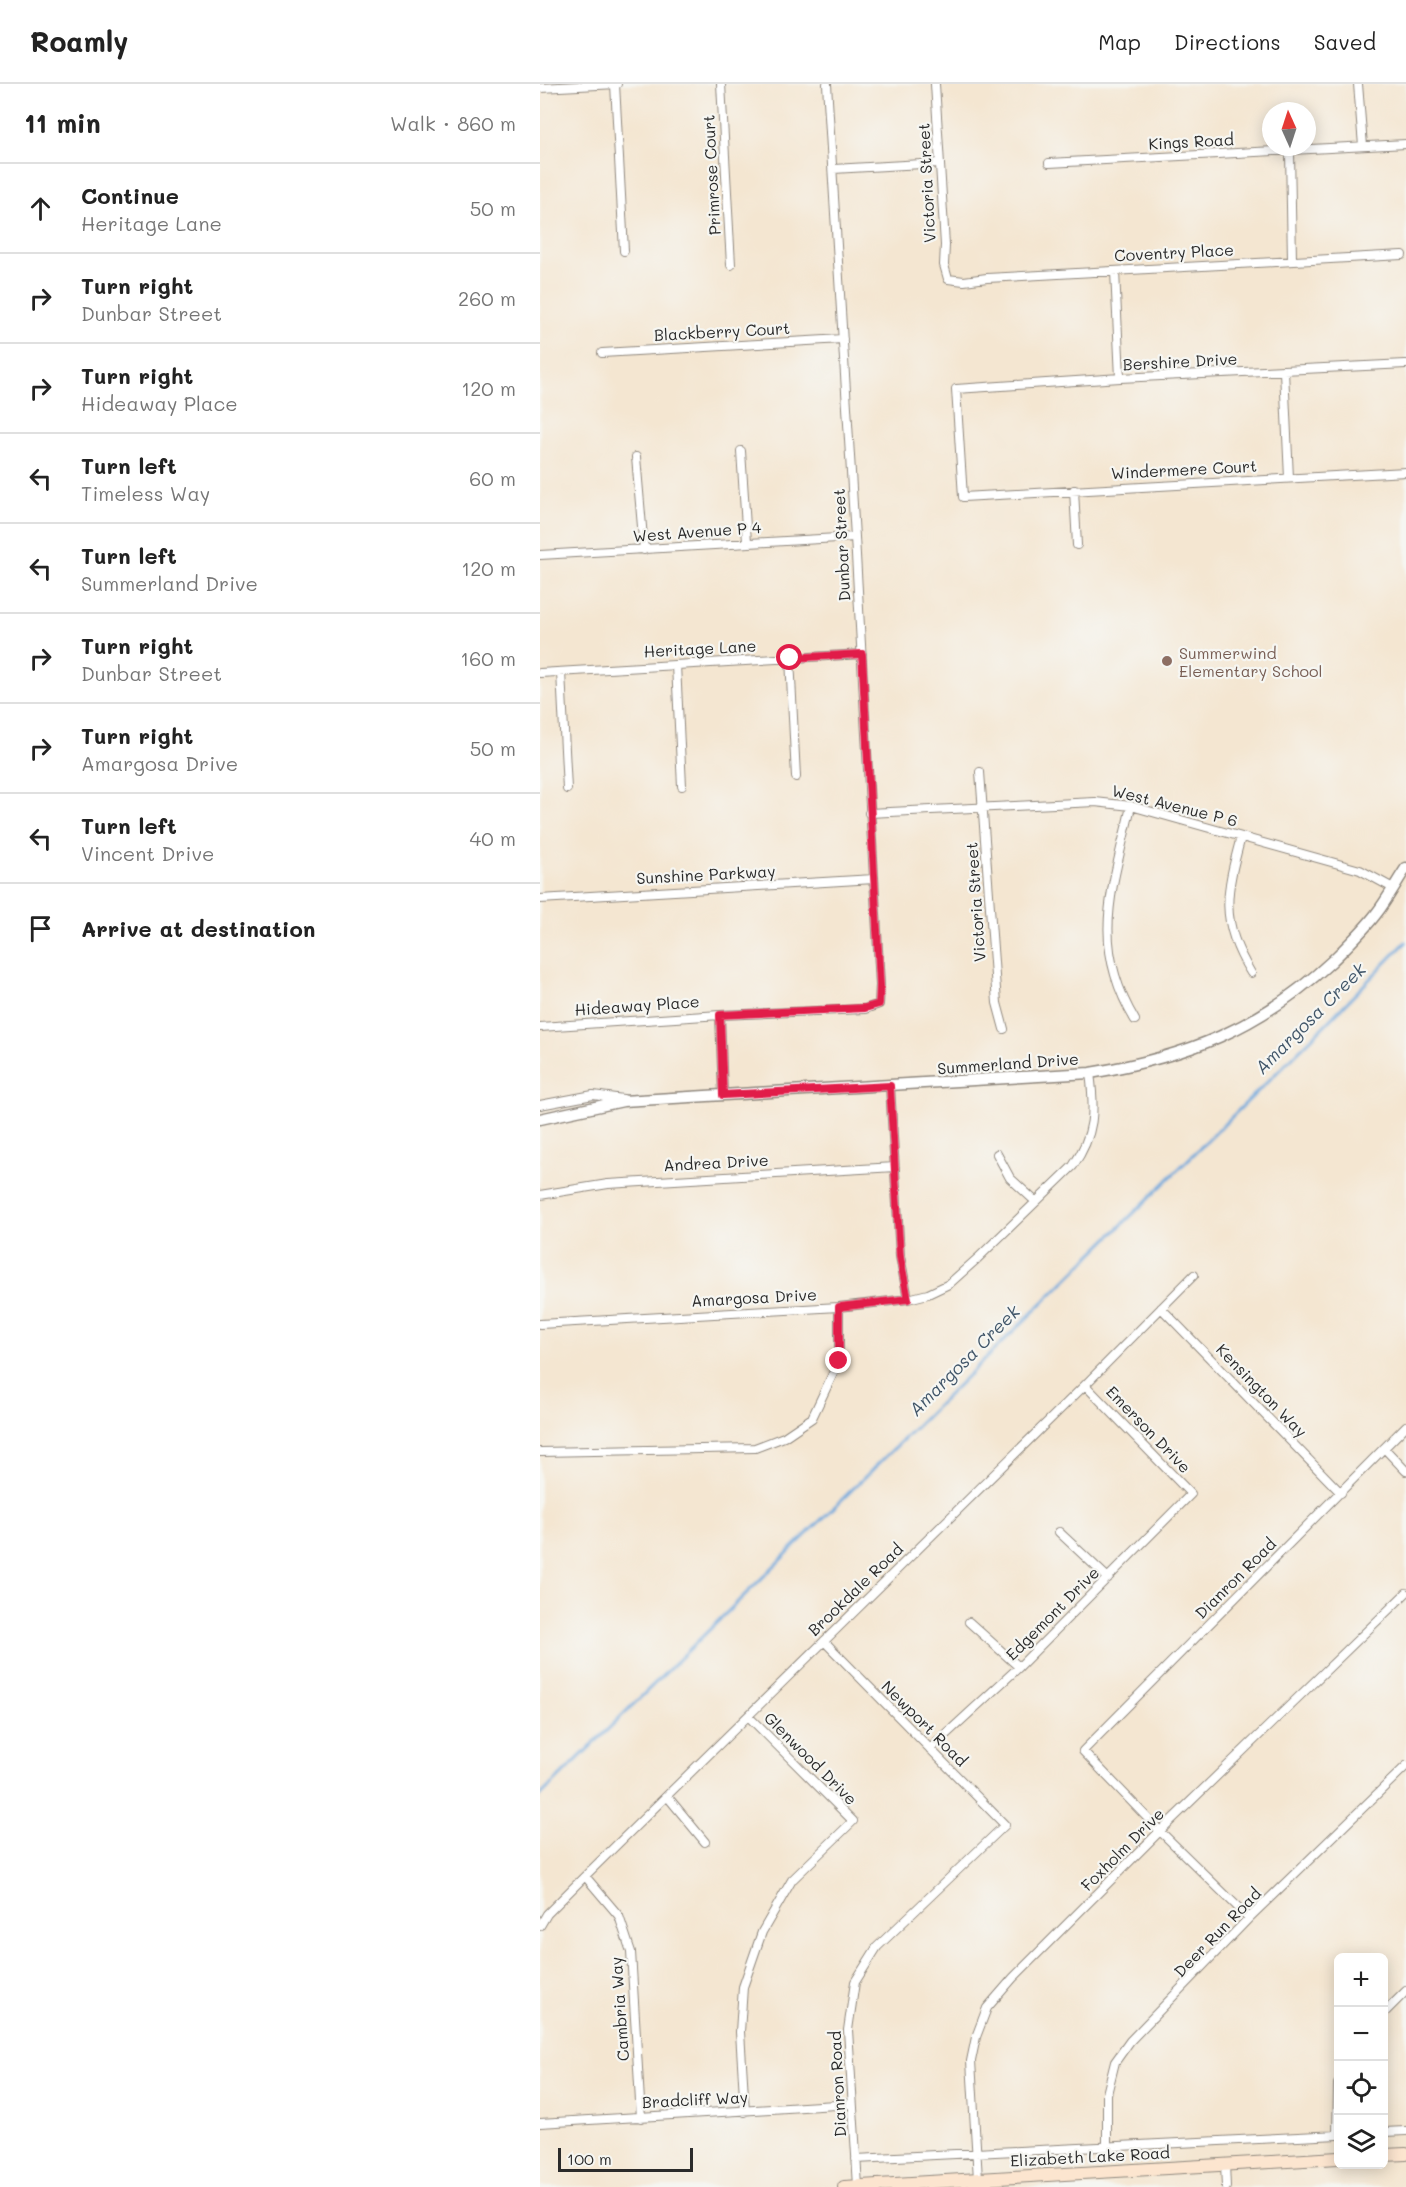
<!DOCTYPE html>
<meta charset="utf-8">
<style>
:root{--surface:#fff;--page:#f2f2f2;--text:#222;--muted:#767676;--line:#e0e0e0}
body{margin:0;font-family:Mali,sans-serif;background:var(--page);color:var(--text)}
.controls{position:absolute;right:18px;bottom:18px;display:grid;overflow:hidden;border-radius:9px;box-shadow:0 3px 15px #0003}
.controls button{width:54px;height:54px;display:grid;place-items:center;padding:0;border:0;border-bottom:2px solid var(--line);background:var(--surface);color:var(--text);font:30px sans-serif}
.compass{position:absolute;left:722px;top:18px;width:54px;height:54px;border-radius:50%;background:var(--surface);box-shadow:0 3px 15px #0003;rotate:357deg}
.scale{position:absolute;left:18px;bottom:15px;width:135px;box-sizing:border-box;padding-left:6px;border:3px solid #2b2b2b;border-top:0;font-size:16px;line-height:21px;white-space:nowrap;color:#2b2b2b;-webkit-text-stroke:4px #f6f6f2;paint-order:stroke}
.stop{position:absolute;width:18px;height:18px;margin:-14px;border:4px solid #e11d48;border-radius:50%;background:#fff}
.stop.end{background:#e11d48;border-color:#fff;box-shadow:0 2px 6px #0008}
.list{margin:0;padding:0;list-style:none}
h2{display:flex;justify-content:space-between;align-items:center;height:78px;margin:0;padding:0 24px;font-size:26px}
h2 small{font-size:20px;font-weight:400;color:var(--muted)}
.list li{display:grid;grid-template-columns:39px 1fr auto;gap:18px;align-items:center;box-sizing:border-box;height:90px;padding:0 24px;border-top:2px solid var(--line)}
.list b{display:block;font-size:22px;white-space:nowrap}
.list p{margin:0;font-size:20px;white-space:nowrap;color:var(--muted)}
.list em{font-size:20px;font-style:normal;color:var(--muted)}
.icon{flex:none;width:33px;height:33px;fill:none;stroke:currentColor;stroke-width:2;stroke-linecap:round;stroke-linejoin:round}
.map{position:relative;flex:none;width:866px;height:2103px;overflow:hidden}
header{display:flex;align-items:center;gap:36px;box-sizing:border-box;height:84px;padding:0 30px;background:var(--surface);border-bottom:2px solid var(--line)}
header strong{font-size:28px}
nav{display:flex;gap:33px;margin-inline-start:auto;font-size:21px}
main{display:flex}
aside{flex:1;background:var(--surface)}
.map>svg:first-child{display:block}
</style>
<header>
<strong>Roamly</strong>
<nav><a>Map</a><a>Directions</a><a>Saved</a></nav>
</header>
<main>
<aside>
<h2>11 min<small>Walk · 860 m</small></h2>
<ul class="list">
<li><svg class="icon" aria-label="ahead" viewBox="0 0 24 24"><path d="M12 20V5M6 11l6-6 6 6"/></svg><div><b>Continue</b><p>Heritage Lane</p></div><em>50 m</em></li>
<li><svg class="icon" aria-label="right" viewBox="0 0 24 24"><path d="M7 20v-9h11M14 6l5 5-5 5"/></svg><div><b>Turn right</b><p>Dunbar Street</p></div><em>260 m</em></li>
<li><svg class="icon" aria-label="right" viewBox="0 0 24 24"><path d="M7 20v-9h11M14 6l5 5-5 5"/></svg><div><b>Turn right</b><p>Hideaway Place</p></div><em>120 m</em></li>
<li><svg class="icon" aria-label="left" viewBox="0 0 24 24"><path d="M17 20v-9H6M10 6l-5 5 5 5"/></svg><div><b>Turn left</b><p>Timeless Way</p></div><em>60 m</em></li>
<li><svg class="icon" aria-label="left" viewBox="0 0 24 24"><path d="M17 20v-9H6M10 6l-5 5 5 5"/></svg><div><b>Turn left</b><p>Summerland Drive</p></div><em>120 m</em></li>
<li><svg class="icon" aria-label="right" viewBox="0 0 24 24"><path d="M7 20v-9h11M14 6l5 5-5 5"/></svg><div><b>Turn right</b><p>Dunbar Street</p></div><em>160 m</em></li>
<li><svg class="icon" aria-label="right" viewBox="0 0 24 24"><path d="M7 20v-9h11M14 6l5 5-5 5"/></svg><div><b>Turn right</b><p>Amargosa Drive</p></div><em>50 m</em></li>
<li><svg class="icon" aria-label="left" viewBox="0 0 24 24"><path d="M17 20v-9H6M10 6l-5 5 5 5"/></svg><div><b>Turn left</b><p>Vincent Drive</p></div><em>40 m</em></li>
<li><svg class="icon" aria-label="arrive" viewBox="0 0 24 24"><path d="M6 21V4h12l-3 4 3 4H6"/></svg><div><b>Arrive at destination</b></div></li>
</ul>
</aside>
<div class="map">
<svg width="866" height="2103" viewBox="0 0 866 2103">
<rect width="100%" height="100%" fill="#f6f6f2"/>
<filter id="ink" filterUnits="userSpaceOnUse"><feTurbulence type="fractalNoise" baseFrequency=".0167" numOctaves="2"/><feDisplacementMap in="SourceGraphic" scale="12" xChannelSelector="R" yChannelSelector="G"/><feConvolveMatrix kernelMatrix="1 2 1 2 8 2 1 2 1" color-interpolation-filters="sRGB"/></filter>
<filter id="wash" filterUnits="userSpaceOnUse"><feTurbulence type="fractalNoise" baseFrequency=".008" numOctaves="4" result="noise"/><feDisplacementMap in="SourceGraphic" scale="24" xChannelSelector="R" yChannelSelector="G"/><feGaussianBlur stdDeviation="1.35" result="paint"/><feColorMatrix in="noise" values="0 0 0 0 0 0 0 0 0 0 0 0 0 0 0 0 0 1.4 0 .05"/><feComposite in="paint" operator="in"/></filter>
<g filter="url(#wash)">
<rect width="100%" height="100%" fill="#f4e6d1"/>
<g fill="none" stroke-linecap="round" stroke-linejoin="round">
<path stroke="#6ba6dc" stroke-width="3" d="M0,1712L772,954L866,858"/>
</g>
</g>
<g filter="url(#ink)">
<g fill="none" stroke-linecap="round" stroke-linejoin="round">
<defs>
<path id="minor" d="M75,0L84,167
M181,0L191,181
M395,0L405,161L404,181L408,195L424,197L447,194L862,171
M818,0L823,62
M0,4L77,0
M750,68L752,176
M509,79L866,60
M293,85L400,79
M575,187L580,294
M62,269L303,255
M866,280L580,294L416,305L423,413L866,388
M744,287L749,394
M201,367L207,458
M96,373L104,466
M534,406L537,461
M0,471L315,453
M250,574L256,693
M136,581L142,702
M21,588L27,705
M0,589L322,570
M440,688L457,919L464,945
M591,722C573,803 549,859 595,936
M329,729L555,718L591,722L820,786L853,804
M701,753C686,808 679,837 711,889
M0,815L334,795
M180,931L183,1011
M0,943L180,931L325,925L339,920L340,901L315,453L287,0
M350,1002L360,1172L368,1215
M0,1021L53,1011L83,1015
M457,1070L470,1094L495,1117
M0,1111L68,1100L355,1083
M621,1224L801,1409
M0,1240L299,1223L368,1215L388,1210L409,1200L438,1174L533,1082C555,1050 555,1027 550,989
M844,1364L866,1387
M0,1368L215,1364L244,1353L272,1334L299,1277V1223
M519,1448L568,1494
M429,1538L479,1583
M284,1557L465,1741L337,1863L315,1898L308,1946L318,2102
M390,1665L479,1583L651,1410L545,1301
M127,1712L165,1758
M45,1792L79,1832L91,1868L101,2034
M709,1834L620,1747L543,1667L866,1342
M0,1842L7,1830L45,1792L545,1301L654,1191
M844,1929L866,1907
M205,2028L200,1948L203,1903L222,1848L252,1796L313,1737L208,1632
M0,2039L312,2020
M844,2048L866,2047
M797,2051L798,2000
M567,2063V2010L575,1978L590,1957L709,1834L866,1682
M316,2075L798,2051
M685,2080L686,2103
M438,2095L431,1977L436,1953L447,1924L473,1894L620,1747L866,1509"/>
<path id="tertiary" d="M0,1035L83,1017L550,989C647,973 719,945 792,877C807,862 823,847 836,830C847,816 856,799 866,784"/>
<path id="secondary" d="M844,2071L866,2070
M304,2103L798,2074"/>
</defs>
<use href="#minor" stroke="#90887e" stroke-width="10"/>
<use href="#tertiary" stroke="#90887e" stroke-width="13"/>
<use href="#secondary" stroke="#90887e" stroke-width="14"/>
<use href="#minor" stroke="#fff" stroke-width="8"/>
<use href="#tertiary" stroke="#fff" stroke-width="10"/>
<use href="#secondary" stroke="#fce5cf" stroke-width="12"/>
</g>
</g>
<g fill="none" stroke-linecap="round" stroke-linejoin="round" filter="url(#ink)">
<path stroke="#e11d48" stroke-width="8" d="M250,574L322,570L340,901L339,920L325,924L180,931L183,1011L350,1002L360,1173L368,1215L299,1223V1277"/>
</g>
<circle fill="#8d6e63" stroke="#f6f6f2" stroke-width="2" cx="627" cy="577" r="6"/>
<g text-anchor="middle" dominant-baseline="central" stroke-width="4.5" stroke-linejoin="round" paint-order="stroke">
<g font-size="16" fill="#2b2b2b" stroke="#f6f6f2">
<text transform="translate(651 57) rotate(-3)">Kings Road</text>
<text transform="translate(171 91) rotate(-93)">Primrose Court</text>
<text transform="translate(386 99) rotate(-93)">Victoria Street</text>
<text transform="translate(634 168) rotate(-3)">Coventry Place</text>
<text transform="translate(182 247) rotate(-3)">Blackberry Court</text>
<text transform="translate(640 277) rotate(-3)">Bershire Drive</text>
<text transform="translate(644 385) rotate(-3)">Windermere Court</text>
<text transform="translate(157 447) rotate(-4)">West Avenue P 4</text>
<text transform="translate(301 461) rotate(-93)">Dunbar Street</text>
<text transform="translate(160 564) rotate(-3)">Heritage Lane</text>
<text transform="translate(635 721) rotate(14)">West Avenue P 6</text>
<text transform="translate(166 790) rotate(-3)">Sunshine Parkway</text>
<text transform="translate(435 818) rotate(-94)">Victoria Street</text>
<text transform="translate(97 921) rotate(-4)">Hideaway Place</text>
<text transform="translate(468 979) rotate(-4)">Summerland Drive</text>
<text transform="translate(176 1078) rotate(-3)">Andrea Drive</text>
<text transform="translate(214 1213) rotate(-3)">Amargosa Drive</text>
<text transform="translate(722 1306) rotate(46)">Kensington Way</text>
<text transform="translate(609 1345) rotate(46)">Emerson Drive</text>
<text transform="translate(695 1494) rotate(-45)">Dianron Road</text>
<text transform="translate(315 1505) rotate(-44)">Brookdale Road</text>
<text transform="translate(512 1529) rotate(-45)">Edgemont Drive</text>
<text transform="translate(385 1639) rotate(45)">Newport Road</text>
<text transform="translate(271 1674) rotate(45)">Glenwood Drive</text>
<text transform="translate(582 1765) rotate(-45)">Foxholm Drive</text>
<text transform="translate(677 1848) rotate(-46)">Deer Run Road</text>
<text transform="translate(79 1925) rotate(-94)">Cambria Way</text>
<text transform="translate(297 2000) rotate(-93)">Dianron Road</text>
<text transform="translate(155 2015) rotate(-3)">Bradcliff Way</text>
<text transform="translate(550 2072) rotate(-3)">Elizabeth Lake Road</text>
</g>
<g font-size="16" fill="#785e54" stroke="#f6f6f2" text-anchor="start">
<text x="639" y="568">Summerwind<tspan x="639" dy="18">Elementary School</tspan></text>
</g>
<g font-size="18" font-style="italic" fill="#415669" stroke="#f6f6f2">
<text transform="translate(770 934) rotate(-45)">Amargosa Creek</text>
<text transform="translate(424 1276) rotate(-45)">Amargosa Creek</text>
</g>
</g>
</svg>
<div class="controls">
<button>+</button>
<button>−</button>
<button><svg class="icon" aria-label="locate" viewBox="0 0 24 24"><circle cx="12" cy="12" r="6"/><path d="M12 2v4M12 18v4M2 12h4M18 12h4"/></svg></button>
<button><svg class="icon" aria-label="layers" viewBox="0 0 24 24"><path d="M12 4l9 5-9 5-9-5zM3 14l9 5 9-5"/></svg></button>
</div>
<svg class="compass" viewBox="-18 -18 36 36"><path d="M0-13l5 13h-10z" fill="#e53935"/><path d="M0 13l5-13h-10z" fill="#767676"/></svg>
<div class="scale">100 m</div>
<div class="stop" style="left:250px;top:574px"></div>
<div class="stop end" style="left:299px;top:1277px"></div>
</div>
</main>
